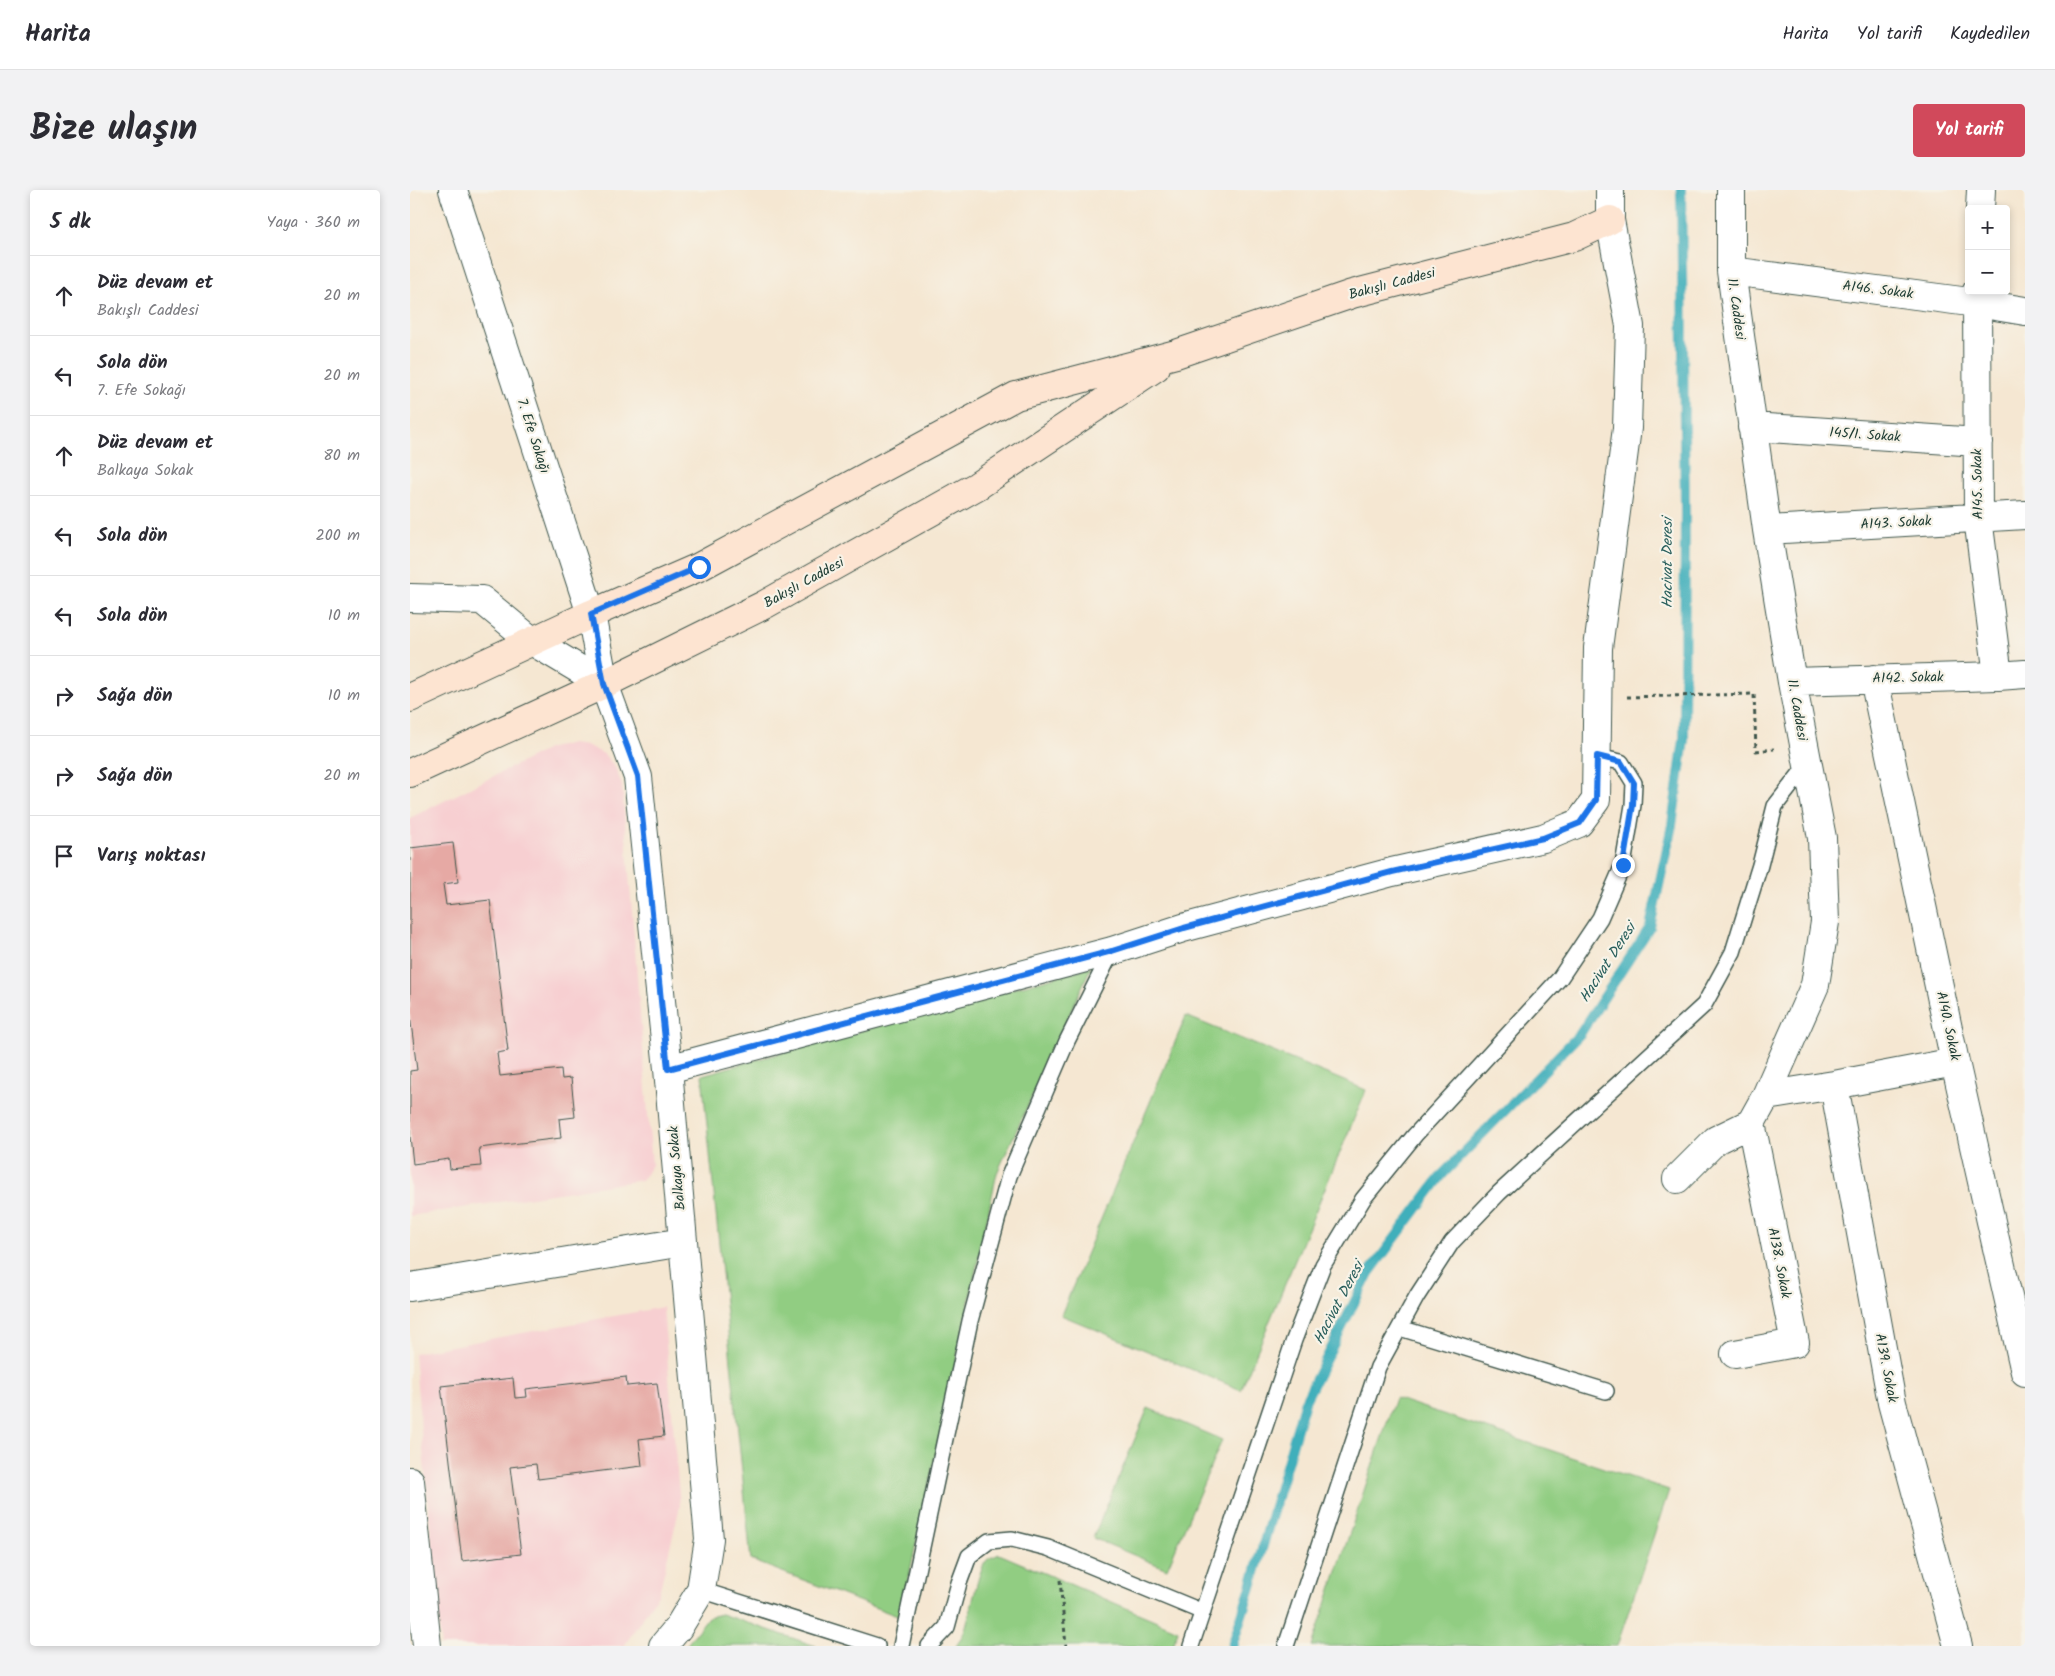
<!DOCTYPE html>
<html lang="tr">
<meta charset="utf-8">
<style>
:root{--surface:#fff;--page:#f2f2f3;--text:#2b2b33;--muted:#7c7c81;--line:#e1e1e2;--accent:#d1495b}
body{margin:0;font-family:Kalam,sans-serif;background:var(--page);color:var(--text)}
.controls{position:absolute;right:15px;top:15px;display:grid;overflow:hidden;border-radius:5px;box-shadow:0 2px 8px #0003}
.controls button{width:45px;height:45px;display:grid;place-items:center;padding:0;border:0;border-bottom:1px solid var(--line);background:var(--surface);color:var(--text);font:25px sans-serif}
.stop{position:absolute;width:15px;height:15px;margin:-11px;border:4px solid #1a73e8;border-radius:50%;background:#fff}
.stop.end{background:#1a73e8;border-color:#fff;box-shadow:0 1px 5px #0008}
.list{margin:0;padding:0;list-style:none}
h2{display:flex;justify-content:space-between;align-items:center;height:65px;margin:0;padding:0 20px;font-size:21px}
h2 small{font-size:16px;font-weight:400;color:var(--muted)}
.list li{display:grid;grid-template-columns:32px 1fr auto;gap:15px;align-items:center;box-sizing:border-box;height:80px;padding:0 20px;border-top:1px solid var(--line)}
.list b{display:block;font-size:19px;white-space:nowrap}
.list p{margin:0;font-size:16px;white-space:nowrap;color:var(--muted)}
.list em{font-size:16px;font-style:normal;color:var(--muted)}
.icon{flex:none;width:28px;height:28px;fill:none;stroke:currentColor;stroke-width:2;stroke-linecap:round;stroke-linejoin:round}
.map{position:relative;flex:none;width:1615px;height:1456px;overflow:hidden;border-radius:5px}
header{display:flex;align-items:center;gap:30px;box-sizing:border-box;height:70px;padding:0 25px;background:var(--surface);border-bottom:1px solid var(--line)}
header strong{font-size:24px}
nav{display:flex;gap:28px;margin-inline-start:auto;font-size:18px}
.intro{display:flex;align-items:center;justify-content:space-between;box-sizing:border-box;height:120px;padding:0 30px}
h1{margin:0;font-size:35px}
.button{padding:12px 22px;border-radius:5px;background:var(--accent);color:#fff;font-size:18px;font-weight:700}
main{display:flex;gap:30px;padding:0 30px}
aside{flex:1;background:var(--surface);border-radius:5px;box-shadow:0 2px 8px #0003}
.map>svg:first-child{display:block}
</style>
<header>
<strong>Harita</strong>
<nav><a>Harita</a><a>Yol tarifi</a><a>Kaydedilen</a></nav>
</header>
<div class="intro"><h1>Bize ulaşın</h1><a class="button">Yol tarifi</a></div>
<main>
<aside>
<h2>5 dk<small>Yaya · 360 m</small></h2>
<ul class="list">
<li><svg class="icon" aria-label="ahead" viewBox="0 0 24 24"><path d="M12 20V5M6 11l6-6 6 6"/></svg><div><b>Düz devam et</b><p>Bakışlı Caddesi</p></div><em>20 m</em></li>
<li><svg class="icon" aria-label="left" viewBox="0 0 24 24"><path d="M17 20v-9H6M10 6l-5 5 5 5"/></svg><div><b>Sola dön</b><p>7. Efe Sokağı</p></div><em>20 m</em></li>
<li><svg class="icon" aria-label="ahead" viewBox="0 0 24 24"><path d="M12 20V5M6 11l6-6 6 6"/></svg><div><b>Düz devam et</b><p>Balkaya Sokak</p></div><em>80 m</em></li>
<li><svg class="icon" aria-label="left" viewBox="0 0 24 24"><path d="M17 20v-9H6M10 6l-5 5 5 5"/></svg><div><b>Sola dön</b></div><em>200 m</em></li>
<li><svg class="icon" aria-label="left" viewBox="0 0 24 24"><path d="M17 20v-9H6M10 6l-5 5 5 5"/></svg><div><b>Sola dön</b></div><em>10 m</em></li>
<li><svg class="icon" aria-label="right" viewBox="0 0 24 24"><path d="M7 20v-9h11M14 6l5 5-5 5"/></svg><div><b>Sağa dön</b></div><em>10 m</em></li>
<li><svg class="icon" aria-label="right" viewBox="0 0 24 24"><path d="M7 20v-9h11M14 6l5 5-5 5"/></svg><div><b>Sağa dön</b></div><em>20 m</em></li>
<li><svg class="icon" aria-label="arrive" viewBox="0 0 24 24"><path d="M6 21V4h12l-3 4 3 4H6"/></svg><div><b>Varış noktası</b></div></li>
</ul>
</aside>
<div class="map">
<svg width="1615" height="1456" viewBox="0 0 1615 1456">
<rect width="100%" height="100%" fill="#f7f3e8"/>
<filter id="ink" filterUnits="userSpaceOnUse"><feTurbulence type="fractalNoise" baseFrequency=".02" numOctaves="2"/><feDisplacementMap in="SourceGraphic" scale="10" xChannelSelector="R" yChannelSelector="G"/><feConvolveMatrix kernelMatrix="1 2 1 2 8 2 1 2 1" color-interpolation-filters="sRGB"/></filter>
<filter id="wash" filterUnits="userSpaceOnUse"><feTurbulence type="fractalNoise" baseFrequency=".0096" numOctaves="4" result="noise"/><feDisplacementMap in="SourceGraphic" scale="20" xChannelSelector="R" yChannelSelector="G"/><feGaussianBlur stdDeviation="1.12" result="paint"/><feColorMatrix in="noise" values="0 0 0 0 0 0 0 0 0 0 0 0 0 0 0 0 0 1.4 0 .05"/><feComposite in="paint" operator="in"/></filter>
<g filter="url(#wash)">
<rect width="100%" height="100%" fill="#f5e7d2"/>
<path fill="#f7cfd1" d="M161,554L178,556L194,564L205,577L212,595L242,975L232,990L0,1026V628L140,558Z
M253,1117L270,1316L249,1403L214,1456H31L4,1163Z"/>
<path fill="#91cd82" stroke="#58855b" d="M681,777L587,983L490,1427L341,1370L292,885Z
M776,826L956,900L831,1200L651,1125Z
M985,1208L1259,1300L1207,1456H902Z
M738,1218L812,1250L757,1379L683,1348Z
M589,1364L768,1440L763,1456H546C563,1435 564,1382 578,1369C581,1367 586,1366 589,1364Z
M311,1424L406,1456H276L298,1427Z"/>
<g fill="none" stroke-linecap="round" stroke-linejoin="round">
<path stroke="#40afbb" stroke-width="10" d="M822,1456L840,1400L895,1211L959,1083L1032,985L1170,844L1240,737L1262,635L1274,550L1275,316L1271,0"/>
</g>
<g id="blocks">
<path fill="#e6a9a4" d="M43,653L48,692L33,694L36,715L80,710L98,861L87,863L90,886L151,879L152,889L161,888L165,927L149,929L151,948L69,958L71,976L40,979L39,969L3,974L0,946V881L7,880L0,825V658Z
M216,1187L217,1196L247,1193L254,1246L229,1249L232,1276L128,1289L126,1274L100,1277L111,1364L52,1371L31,1196L103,1188L105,1208L117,1207L116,1199Z"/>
</g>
</g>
<g filter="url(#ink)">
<use href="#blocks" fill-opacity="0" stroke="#3f564c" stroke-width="1"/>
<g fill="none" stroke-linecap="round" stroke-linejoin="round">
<defs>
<path id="lane" d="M990,1138L1196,1201
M291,1400L467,1456
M491,1456L560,1131L599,986L657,851L702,761
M519,1456L537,1437L549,1393L559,1366L579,1351L602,1349L638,1358L793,1422
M781,1456L884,1150L913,1075L953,1009L1005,945L1150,788L1190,728L1213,675L1223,615L1224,593L1211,572L1187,567
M876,1456L968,1177L1007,1106L1042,1052L1089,1003L1294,815L1323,762L1350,675L1365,616L1397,575"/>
<path id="street" d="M43,0L181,424L194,494L228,587L258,879L299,1349L291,1400L268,1438L253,1456
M1570,19L1571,0
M1321,81L1567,113L1615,121
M1567,101L1568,328L1588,486
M1342,237L1568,252
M1357,340L1615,325
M0,408L72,410L122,451L194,494
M1464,489L1545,872L1615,1182
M1382,492L1588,486L1615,484
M258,879L702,761L773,738L982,682L1133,648L1169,633L1186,610L1188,458L1217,238L1220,136L1200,30V0
M1424,895L1482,1213L1548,1456
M1356,906L1424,895L1545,872
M1267,989L1306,950L1341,933L1356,906L1405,795L1415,732L1412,648L1382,492L1357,340L1321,81V0
M0,1097L273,1052
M1325,1164L1385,1153L1341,933
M0,1291L17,1456"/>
<path id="secondary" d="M0,508L181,424L289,377L606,206L766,164L942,104L1164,47L1200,30
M0,583L194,494L354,415L567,296L746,177"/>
</defs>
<use href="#lane" stroke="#3f564c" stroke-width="18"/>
<use href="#street" stroke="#3f564c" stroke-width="30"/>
<use href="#secondary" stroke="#3f564c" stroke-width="30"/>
<path stroke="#3f564c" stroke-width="3" stroke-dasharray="4 4" stroke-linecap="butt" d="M1217,507L1344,504L1346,561L1364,559
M650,1390L656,1456"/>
<use href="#lane" stroke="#fff" stroke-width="15"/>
<use href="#street" stroke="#fff" stroke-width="28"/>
<use href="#secondary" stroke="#fde4d1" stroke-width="28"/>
</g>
</g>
<g fill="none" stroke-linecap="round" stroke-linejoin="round" filter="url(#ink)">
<path stroke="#1a73e8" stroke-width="6" d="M289,377L181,424L194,494L228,586L258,879L702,761L774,738L982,682L1133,648L1170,633L1186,610L1187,566L1211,572L1224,593L1223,615L1213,675"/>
</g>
<g text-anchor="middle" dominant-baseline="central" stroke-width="4.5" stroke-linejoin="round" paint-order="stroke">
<g font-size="14" fill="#1f3d34" stroke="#f7f3e8">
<text transform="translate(982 94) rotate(-15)">Bakışlı Caddesi</text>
<text transform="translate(1468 100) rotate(7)">A146. Sokak</text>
<text transform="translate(1326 119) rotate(82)">11. Caddesi</text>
<text transform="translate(1455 245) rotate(4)">145/1. Sokak</text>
<text transform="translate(123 246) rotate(72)">7. Efe Sokağı</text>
<text transform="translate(1568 294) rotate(-91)">A145. Sokak</text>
<text transform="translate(1486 333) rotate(-3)">A143. Sokak</text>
<text transform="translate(394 393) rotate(-29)">Bakışlı Caddesi</text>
<text transform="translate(1498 488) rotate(-1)">A142. Sokak</text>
<text transform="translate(1387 520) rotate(80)">11. Caddesi</text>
<text transform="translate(1538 836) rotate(78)">A140. Sokak</text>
<text transform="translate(267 978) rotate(-95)">Balkaya Sokak</text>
<text transform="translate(1369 1073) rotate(79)">A138. Sokak</text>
<text transform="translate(1476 1178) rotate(79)">A139. Sokak</text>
</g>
<g font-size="15" font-style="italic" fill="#295f5c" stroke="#f7f3e8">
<text transform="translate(1258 373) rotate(-90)">Hacivat Deresi</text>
<text transform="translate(1198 773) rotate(-57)">Hacivat Deresi</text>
<text transform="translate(929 1113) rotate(-62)">Hacivat Deresi</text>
</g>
</g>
</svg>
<div class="controls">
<button>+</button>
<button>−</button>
</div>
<div class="stop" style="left:289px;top:377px"></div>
<div class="stop end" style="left:1213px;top:675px"></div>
</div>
</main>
